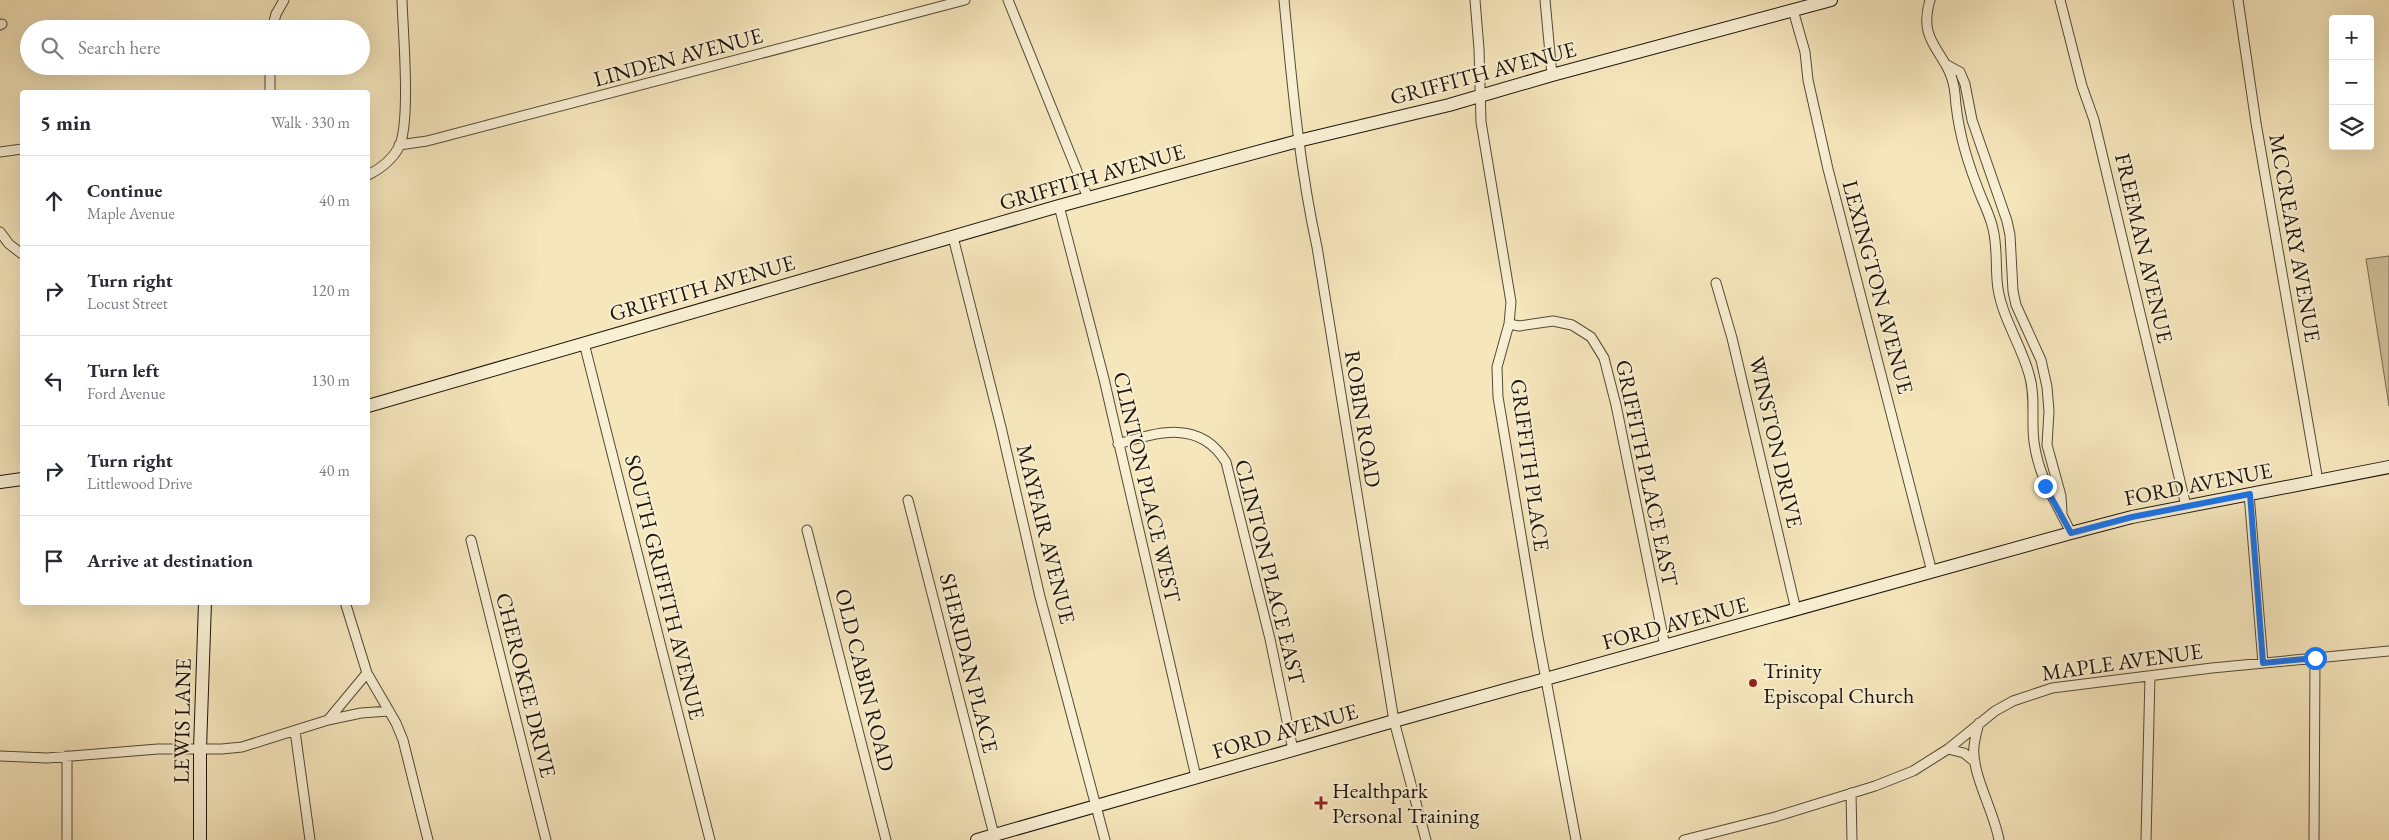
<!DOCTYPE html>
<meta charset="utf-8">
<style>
:root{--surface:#fff;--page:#f2f2f3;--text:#2b2b33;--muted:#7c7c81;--line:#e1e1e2}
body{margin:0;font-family:"EB Garamond",serif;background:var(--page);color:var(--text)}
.controls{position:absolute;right:15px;top:15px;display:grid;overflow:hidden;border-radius:5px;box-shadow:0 5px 20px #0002}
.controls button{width:45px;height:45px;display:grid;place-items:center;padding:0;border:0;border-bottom:1px solid var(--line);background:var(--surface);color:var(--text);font:25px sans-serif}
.stop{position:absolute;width:15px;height:15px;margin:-11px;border:4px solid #1a73e8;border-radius:50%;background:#fff}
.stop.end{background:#1a73e8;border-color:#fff;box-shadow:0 1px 5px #0008}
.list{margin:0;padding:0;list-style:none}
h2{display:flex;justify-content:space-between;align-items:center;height:65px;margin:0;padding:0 20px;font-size:21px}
h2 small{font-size:16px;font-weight:400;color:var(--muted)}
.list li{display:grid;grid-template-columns:32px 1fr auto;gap:15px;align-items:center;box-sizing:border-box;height:90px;padding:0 20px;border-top:1px solid var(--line)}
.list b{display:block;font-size:19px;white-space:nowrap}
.list p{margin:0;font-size:16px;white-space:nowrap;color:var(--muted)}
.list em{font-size:16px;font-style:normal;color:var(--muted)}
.icon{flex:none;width:28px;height:28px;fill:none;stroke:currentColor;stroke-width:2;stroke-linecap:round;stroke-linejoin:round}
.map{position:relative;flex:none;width:2389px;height:840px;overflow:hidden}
.search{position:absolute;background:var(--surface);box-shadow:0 5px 20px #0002;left:20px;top:20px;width:350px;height:55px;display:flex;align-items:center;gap:12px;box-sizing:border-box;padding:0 18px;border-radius:28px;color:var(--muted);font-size:19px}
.panel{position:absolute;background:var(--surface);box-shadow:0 5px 20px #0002;left:20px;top:90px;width:350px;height:515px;border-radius:5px}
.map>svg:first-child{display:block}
</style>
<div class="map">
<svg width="2389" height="840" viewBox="0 0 2389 840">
<rect width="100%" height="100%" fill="#f6e6bc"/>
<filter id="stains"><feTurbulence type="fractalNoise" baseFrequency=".004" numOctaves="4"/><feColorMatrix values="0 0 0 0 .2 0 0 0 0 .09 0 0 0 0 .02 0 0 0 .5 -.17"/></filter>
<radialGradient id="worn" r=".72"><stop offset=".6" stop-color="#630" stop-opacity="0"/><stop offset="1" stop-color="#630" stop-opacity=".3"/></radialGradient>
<path fill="#d1c39e" stroke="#786c55" d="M2389,256V406L2366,259Z"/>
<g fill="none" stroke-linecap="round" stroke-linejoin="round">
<defs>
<path id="street" d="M1008,0L1088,198
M1284,0C1292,83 1299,165 1317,247L1394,721L1426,840
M1475,0L1479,49L1481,122L1511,302L1509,324L1497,367L1498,397L1538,637L1576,840
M1545,0L1552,75
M1930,0C1916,47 1951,51 1955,94C1957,124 1966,158 1977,186C1982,201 1990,214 1993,229C1998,249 1995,269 1998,289C2003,319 2021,345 2029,374C2036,396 2031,420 2034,442C2039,479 2056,501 2071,533
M2060,0L2082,86L2094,120L2186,506
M2238,0L2256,123L2318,481
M1793,10L1805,52L1808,80L1828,169L1932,572
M0,25L2,24
M272,29L276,14L284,0
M1947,65L1960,72L1965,84L1972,120L2007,221L2010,235L2013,291L2016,305L2041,360L2047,387L2049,411L2047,445L2061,496L2062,513
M270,66V92
M399,145L427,141L965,0
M0,152L22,149
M368,175C380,169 392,160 399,147C411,122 403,33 402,0
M1059,206L1104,379L1196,777
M0,232L9,244L22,254
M953,237L1001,427L1040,597L1105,840
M1716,283L1732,338L1796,610
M1509,324L1519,326L1553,321L1572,325L1591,337L1604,358L1616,405L1665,646
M584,343L710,840
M1118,444C1158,432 1200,419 1226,462L1270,639L1293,750
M2249,494L2263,663
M908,500L994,835
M807,530L886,840
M471,540L546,840
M345,602L367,673L396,723L403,740L428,840
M328,720L361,713L389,711
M1979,723C1977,730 1975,738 1974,746C1971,773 1994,811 1999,840
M295,731L310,840
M1948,749L1964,753L1975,762
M0,756L47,758L158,749H222L242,747L328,720L367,673
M67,756V840
M1851,793L1852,840
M1684,840L1775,817L1875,786L1913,771L1948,749L1995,711L2013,701L2052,688L2212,668L2389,651
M2146,840L2150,676
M2314,840L2315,659"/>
<path id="secondary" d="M368,406L1059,206L1298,141L1449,105L1552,75L1831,0
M0,482L22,479
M200,840V749L205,602
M977,840L1394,721L2071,533L2132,517L2389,467"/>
</defs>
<use href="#street" stroke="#544a38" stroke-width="11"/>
<use href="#secondary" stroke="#1e160c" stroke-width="14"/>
<use href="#street" stroke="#f9efd3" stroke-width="9"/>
<use href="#secondary" stroke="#f9efd3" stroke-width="12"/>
</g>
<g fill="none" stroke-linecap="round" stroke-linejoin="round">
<path stroke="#1a73e8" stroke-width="6" d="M2045,486L2071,533L2132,517L2250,494L2263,663L2315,658"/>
</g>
<g fill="#8f2418" stroke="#f9efd3" stroke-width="2">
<circle cx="1753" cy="683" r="5"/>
<path d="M1318.5 795.5h5v5h5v5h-5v5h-5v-5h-5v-5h5z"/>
</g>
<g text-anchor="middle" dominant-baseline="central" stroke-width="4" stroke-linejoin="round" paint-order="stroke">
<g font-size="22" fill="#1e160c" stroke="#f9efd3">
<text transform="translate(678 57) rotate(-15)">LINDEN AVENUE</text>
<text transform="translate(1483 73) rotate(-15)">GRIFFITH AVENUE</text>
<text transform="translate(1092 177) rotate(-16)">GRIFFITH AVENUE</text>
<text transform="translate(2295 238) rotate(80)">MCCREARY AVENUE</text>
<text transform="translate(2144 248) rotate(77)">FREEMAN AVENUE</text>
<text transform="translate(1878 287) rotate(75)">LEXINGTON AVENUE</text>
<text transform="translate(702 288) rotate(-16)">GRIFFITH AVENUE</text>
<text transform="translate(1363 419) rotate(81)">ROBIN ROAD</text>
<text transform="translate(1776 442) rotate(77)">WINSTON DRIVE</text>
<text transform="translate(1530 465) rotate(82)">GRIFFITH PLACE</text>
<text transform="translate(1647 473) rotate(78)">GRIFFITH PLACE EAST</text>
<text transform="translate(2198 484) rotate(-11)">FORD AVENUE</text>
<text transform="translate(1147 487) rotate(77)">CLINTON PLACE WEST</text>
<text transform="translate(1046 534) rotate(76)">MAYFAIR AVENUE</text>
<text transform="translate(1270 572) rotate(76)">CLINTON PLACE EAST</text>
<text transform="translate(665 587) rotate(76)">SOUTH GRIFFITH AVENUE</text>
<text transform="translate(1675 623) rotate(-15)">FORD AVENUE</text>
<text transform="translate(2122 662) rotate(-8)">MAPLE AVENUE</text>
<text transform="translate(969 663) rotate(76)">SHERIDAN PLACE</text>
<text transform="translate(865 680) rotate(76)">OLD CABIN ROAD</text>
<text transform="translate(526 685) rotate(76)">CHEROKEE DRIVE</text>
<text transform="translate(182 721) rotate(-89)">LEWIS LANE</text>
<text transform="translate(1285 731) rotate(-16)">FORD AVENUE</text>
</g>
<g font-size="22" fill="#1e160c" stroke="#f9efd3" text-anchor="start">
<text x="1763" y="670">Trinity<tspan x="1763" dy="25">Episcopal Church</tspan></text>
<text x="1332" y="790">Healthpark<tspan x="1332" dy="25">Personal Training</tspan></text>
</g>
</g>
<rect width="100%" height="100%" filter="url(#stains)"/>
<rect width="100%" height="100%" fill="url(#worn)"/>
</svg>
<div class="controls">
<button>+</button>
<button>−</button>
<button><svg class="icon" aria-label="layers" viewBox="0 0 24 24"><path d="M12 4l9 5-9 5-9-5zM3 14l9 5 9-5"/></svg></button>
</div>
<div class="stop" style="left:2315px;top:658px"></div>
<div class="stop end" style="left:2045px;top:486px"></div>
<div class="search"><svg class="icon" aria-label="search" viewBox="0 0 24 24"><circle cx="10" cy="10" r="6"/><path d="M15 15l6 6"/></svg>Search here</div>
<section class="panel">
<h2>5 min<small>Walk · 330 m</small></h2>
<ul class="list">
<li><svg class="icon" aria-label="ahead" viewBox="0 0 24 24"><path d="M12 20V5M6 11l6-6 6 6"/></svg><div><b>Continue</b><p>Maple Avenue</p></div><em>40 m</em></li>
<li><svg class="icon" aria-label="right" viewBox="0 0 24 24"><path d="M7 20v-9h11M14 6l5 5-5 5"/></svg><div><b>Turn right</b><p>Locust Street</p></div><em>120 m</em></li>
<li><svg class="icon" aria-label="left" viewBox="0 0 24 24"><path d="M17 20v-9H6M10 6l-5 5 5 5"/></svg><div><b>Turn left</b><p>Ford Avenue</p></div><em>130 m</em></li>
<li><svg class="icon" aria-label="right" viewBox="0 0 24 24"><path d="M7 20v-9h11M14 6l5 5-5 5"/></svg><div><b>Turn right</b><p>Littlewood Drive</p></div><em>40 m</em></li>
<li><svg class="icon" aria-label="arrive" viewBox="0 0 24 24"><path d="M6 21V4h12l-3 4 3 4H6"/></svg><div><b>Arrive at destination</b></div></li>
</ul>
</section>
</div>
